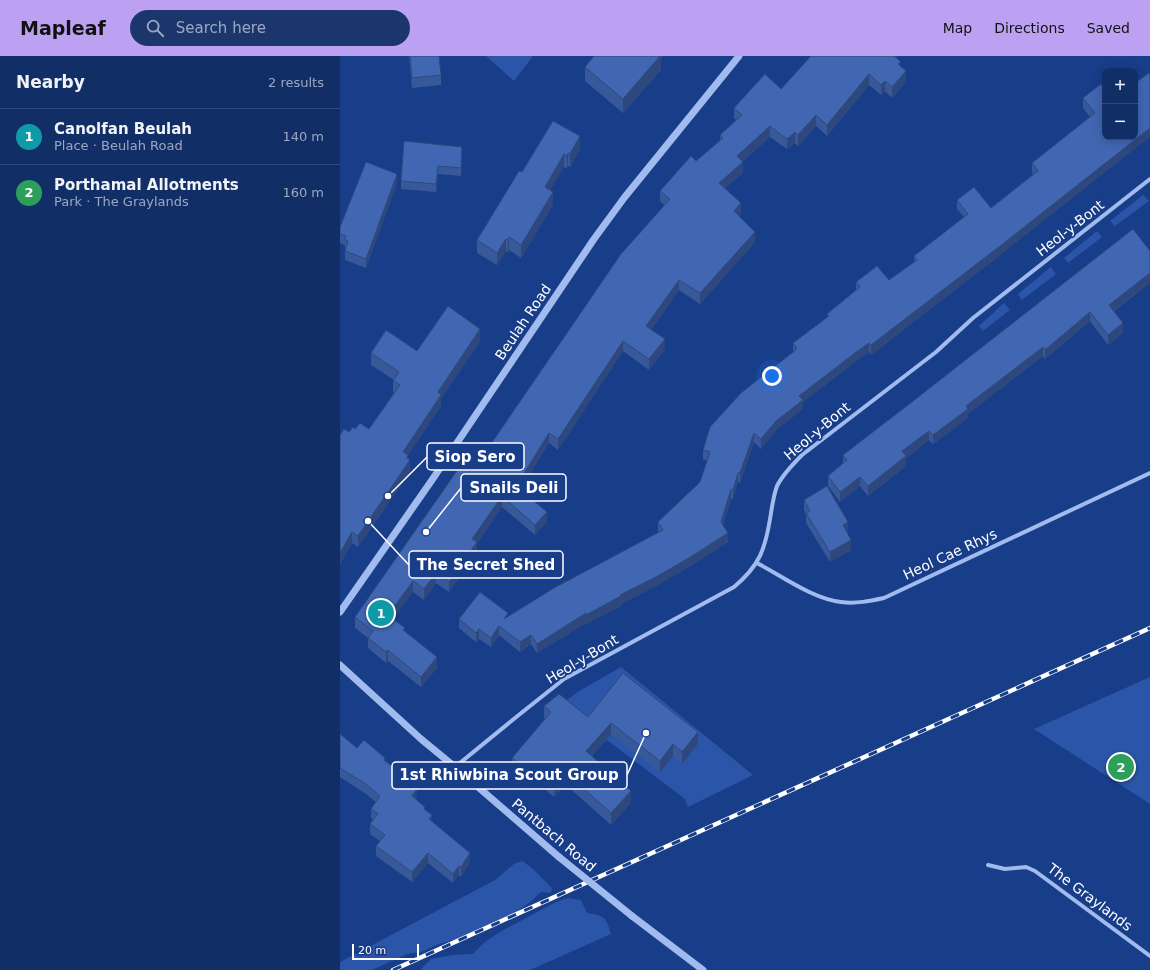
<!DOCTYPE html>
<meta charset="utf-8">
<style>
:root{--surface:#122e67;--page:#1b366d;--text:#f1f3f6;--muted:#9ca8c0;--line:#314a7b;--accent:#bca0f2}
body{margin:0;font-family:"DejaVu Sans",sans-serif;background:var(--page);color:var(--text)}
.controls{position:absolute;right:12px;top:12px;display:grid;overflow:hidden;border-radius:8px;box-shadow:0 2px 10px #0003}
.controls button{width:36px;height:36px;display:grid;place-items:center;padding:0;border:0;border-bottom:1px solid var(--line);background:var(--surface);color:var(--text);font:20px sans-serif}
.scale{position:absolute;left:12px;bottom:10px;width:67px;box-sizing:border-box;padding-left:4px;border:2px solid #fff;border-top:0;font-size:11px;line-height:14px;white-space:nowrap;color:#fff;-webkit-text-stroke:3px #183d89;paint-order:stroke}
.you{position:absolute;left:432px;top:320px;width:14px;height:14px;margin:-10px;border:3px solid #fff;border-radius:50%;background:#1a73e8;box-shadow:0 0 0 6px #1a73e833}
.badge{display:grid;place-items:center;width:26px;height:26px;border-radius:50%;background:var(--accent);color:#fff;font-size:13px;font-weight:700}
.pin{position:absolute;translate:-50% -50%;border:2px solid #fff;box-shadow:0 1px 4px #0006}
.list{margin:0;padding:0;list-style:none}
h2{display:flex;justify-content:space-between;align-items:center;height:52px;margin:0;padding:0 16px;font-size:17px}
h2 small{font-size:13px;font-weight:400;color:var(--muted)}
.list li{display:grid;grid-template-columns:26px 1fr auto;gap:12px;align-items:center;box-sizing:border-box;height:56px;padding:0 16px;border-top:1px solid var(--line)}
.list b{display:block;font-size:15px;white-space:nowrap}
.list p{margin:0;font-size:13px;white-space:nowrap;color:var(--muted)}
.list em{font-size:13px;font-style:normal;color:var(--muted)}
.icon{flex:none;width:22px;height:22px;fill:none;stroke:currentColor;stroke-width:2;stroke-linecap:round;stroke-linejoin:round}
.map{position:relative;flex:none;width:810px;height:914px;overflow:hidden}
header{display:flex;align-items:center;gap:24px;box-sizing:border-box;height:56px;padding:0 20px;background:var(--accent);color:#111}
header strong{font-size:19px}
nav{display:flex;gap:22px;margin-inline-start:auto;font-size:14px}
.search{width:280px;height:36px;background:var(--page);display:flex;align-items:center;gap:10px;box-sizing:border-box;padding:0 14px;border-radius:22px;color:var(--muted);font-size:15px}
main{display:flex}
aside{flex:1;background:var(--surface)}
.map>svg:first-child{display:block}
</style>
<header>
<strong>Mapleaf</strong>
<div class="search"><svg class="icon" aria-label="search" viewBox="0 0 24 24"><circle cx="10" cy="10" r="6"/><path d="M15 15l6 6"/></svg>Search here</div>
<nav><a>Map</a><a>Directions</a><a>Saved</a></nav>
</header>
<main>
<aside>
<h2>Nearby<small>2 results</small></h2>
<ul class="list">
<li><span class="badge" style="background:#0f9aa8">1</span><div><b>Canolfan Beulah</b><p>Place · Beulah Road</p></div><em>140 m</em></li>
<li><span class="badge" style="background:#2e9e5b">2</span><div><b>Porthamal Allotments</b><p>Park · The Graylands</p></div><em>160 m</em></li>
</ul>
</aside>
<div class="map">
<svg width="810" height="914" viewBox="0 0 810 914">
<rect width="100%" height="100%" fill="#183d89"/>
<path fill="#2b55a8" d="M146,0H193L174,25Z
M803,139L809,145L775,170L770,165Z
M757,175L762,181L728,207L724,202Z
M711,211L716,218L682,244L678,238Z
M664,247L670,254L643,275L639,270Z
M281,611L413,719L348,751L345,743L267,684L265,686L219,650L239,635Z
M810,621V748L694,673Z
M183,805L195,815L212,832L211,837L201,836L189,847L157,870L143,876L99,888L81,896L67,898L32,914H0V906L155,824L175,807Z
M228,842L241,844L247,857C265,860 266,861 271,878L190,914H80L91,903L112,899L133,898C148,880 166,873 186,862C200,855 213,846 228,842Z"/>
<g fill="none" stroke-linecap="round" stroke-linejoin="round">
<path stroke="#a1bbee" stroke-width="4" d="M417,507C442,520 473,543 501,546C516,548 530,545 544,542L810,417
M115,711L180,658L224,623L394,531C419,510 425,494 430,463C432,452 433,441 437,430C443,418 453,408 462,399L596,296L633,262L810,123
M648,809L665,813L686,811L695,815L810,900"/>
<path stroke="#a1bbee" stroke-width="7" d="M0,556L92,424L254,183L284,142L399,0
M0,609L81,683L115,711L219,801
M292,860L363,914"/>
<defs>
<path id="rail" d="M53,914L810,572"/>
</defs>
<use href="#rail" stroke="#fff" stroke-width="4.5"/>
<use href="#rail" stroke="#183d89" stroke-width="3" stroke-dasharray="9" stroke-linecap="butt"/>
<path stroke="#a1bbee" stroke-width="7" d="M219,801L292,860"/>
</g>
<path fill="#385999" d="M69,0H99L101,19V29L72,32Z
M471,0H557L556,1L561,11L566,26L552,42L545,35L541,39L529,29L487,80L476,70L458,90L455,87L447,93L430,81L402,106L403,117L385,132L401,158L399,160L415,186L360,248L339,234L311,274L325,293L309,314L283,295L218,394L209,387L185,426V431L182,435L207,466L195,479L162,451L137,487V497L109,536L96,527L84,544L73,536L53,563L65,575L97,612L81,631L48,605L46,607L28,592V582L15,572V561L128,413L142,401L324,149L320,145V135L356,105L380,84V79L396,64L394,62V52L441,33Z
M321,3V14L283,57L245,25V11Z
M761,28L765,81L664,196L531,299L529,296L515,306L463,346V353L436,374L421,393L414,386L400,427L398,426L393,443H391L383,469L388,486L352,509L316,530L281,548V550L246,568V567L197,597L191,588L180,596L159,579L151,591L139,583L136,586L119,572V563L168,561L319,476L318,475V466L360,426L367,405L363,403V394L453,297V287L487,261V258L516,234V226L549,224L574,206V200L624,161L617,153V144L651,152L693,118L692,116V107L750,61L743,52V42Z
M213,65L240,93L230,111L228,110L227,112L224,111L210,134L213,149L181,202L169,194L168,197L166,195L157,209L137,197V184L182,116Z
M122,99L121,120L98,118L96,136L61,133V125Z
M57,127L26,212L5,204V189L0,187V171Z
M810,195V227L774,255L783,277L768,289L750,265L705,303L703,300L628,358V362L593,388L589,384L566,402V410L528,440L520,430L500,446L488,430V420L503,407V399Z
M140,285L101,343V350L68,399L70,416L18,491L12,487L0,508V379L9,376L15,373H29L54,337L53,336V325L54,324L31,309V297L77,295Z
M464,444L508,476L507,477L511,494L490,506L466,467V459L464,454Z
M204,650L248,661L358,688L342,708L333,700L320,716L271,678L252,700L291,747L271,769L225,728L214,741L189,720L185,724L172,714V702L205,663L204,662Z
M0,678L17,692L45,705L77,730L76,744L85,754L92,766L130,806L121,821L119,819L113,827L88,807L72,826L36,800V790L40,785L30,778V768L33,764L31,762V753L36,746L26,738L0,721Z"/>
<path fill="#2e487d" d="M315,0H323L321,3V14L283,57V43Z
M566,15V26L552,42V31Z
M529,18V29L487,80V69Z
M545,25V35L541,39V29Z
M476,59V70L458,90V79Z
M430,70V81L397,110V100Z
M810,72V81L664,196L531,299V289Z
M455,76V87L447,93V83Z
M240,80V93L230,111V98Z
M122,91V99L121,120V112Z
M228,97V110L227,112V100Z
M224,98V111L205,143V131Z
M403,106V117L379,137V127Z
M98,110V118L96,136V128Z
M57,118V127L26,212V203Z
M213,136V149L181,202V189Z
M401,147V158L394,166V155Z
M415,176V186L360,248V237Z
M169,181V194L168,197V184Z
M166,183V195L157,209V197Z
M810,217V227L769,258V249Z
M339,224V234L306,281V270Z
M750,256V265L705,303V294Z
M783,267V277L768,289V279Z
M140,273V285L101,343V350L63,407V396L98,336Z
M325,283V293L309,314V303Z
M283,285V295L218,394V383Z
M529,287V296L515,306L463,346V353L436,374L421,393V383L436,365L459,340L515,297Z
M703,291V300L628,358V362L593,388V379L626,350Z
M589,375V384L566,402V410L528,440V430L562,395Z
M209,377V387L185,426V431L177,441V431L183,419Z
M414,377V386L400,427V417Z
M68,399V407L70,404V416L18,491V480Z
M398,417V426L393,443V434Z
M520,421V430L500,446V436Z
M391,433V443L381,476V466Z
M162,440V451L137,487V497L109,536V526L132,483Z
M207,456V466L195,479V469Z
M508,466V476L503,479V469Z
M12,476V487L0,508V497Z
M388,477V486L352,509L316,530L281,548V550L246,568V559Z
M511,484V494L490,506V496Z
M96,517V527L84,544V533Z
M73,525V536L48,570V559Z
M246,557V567L197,597V588Z
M159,570V579L151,591V582Z
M139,573V583L136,586V577Z
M191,579V588L180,596V586Z
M48,594V605L46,607V596Z
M97,601V612L81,631V621Z
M271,667V678L246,707V695Z
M358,676V688L342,708V696Z
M333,688V700L320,716V705Z
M189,708V720L185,724V712Z
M225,716V728L214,741V729Z
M77,730L76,744L72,740L75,732Z
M291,735V747L271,769V757Z
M92,759V769L89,763Z
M88,797V807L72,826V816Z
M130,797V806L121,821V811Z
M119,810V819L113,827V818Z"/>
<path fill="#4167b2" stroke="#2e487d" d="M70,0H99L101,19L72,22Z
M254,0H320L283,43L245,11Z
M471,0H554L561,6L558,8L566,15L552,31L545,25L541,29L529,18L487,69L476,59L458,79L455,76L447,83L430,70L397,100L403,106L379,127L401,147L394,155L415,176L360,237L339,224L306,270L325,283L309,303L283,285L218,383L209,377L183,419L185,420L177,431L207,456L195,469L162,440L132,483L137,486L109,526L96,517L84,533L73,525L48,559L65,572L63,574L97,601L81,621L48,594L46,596L28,582L33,575L15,561L121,409L128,413L140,399L142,401L281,198L330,143L320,135L351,100L356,105L383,82L380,79L402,59L394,52L425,18L441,33Z
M809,17L810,19V72L664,187L531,289L529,287L515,297L459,340L463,344L436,365L421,383L414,377L400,417H398L393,434L391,433L381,466L388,477L352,500L316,521L280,539L281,540L246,559V557L197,588L191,579L180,586L159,570L151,582L139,573L136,577L119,563L140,536L168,557L164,563L214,532L323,474L318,466L360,426L370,396L363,394L370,371L401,337L457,293L453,287L489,260L487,258L520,231L516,226L537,210L549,224L577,204L574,200L628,158L617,144L634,131L651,152L698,115L692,107L755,57L743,42L761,28L765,33V81H795V27Z
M213,65L240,80L230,98L228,97L227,100L224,98L205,131L213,136L181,189L169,181L168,184L166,183L157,197L137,184L179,115L182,116Z
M64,85L122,91L121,112L98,110L96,128L61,125Z
M26,106L57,118L26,203L5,195L8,185L5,184L6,180L0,178V171Z
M793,173L810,195V217L769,249L783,267L768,279L750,256L705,294L703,291L626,350L628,353L593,379L589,375L562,395L566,400L528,430L520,421L500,436L488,420L507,404L503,399L568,349Z
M108,250L140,273L98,336L101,339L63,396L68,399L67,402L70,404L18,480L12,476L0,497V379L4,373L9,376L13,371L15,373L20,367L29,373L60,329L53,325L59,316L31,297L46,274L77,295Z
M487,430L508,466L503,469L511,484L490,496L466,457L470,455L464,444Z
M283,617L358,676L342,696L333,688L320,705L271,667L246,695L291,735L271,757L225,716L214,729L189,708L185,712L172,702L211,656L204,650L219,638L248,661Z
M0,678L17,692L24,684L45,702L44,704L77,730L75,732L76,734L72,740L85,751L84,753L92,759L89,763L130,797L121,811L119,810L113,818L88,797L72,816L36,790L45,779L30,768L38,758L31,753L40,740L26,728L0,712Z"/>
<g text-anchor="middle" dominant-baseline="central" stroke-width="3.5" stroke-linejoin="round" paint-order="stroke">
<g font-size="14" fill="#fff" stroke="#183d89">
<text transform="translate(730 172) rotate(-38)">Heol-y-Bont</text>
<text transform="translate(183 266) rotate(-56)">Beulah Road</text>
<text transform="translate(477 375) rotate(-40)">Heol-y-Bont</text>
<text transform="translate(610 498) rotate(-25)">Heol Cae Rhys</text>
<text transform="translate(242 603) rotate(-31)">Heol-y-Bont</text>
<text transform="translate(214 779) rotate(40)">Pantbach Road</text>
<text transform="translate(750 841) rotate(37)">The Graylands</text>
</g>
</g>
<path fill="none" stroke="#fff" stroke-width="1.5" d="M48 440L87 401M86 476L121 432M28 465L69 509M306 677L287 719"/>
<g fill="#fff" stroke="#183d89" stroke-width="1.5">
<circle cx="48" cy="440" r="4"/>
<circle cx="86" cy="476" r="4"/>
<circle cx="28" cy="465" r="4"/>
<circle cx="306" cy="677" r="4"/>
</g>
<g fill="#183d89" stroke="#fff" stroke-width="1.5">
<rect x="87" y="387" width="97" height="27" rx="4"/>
<rect x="121" y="418" width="105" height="27" rx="4"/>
<rect x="69" y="495" width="154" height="27" rx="4"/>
<rect x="52" y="706" width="235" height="27" rx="4"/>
</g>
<g font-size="15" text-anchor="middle" font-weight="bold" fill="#fff">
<text x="135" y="406">Siop Sero</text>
<text x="174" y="437">Snails Deli</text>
<text x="146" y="514">The Secret Shed</text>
<text x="169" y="724">1st Rhiwbina Scout Group</text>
</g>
</svg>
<div class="controls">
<button>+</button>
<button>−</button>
</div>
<div class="scale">20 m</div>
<div class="you"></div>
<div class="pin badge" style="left:41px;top:557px;background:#0f9aa8">1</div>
<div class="pin badge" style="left:781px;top:711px;background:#2e9e5b">2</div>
</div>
</main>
